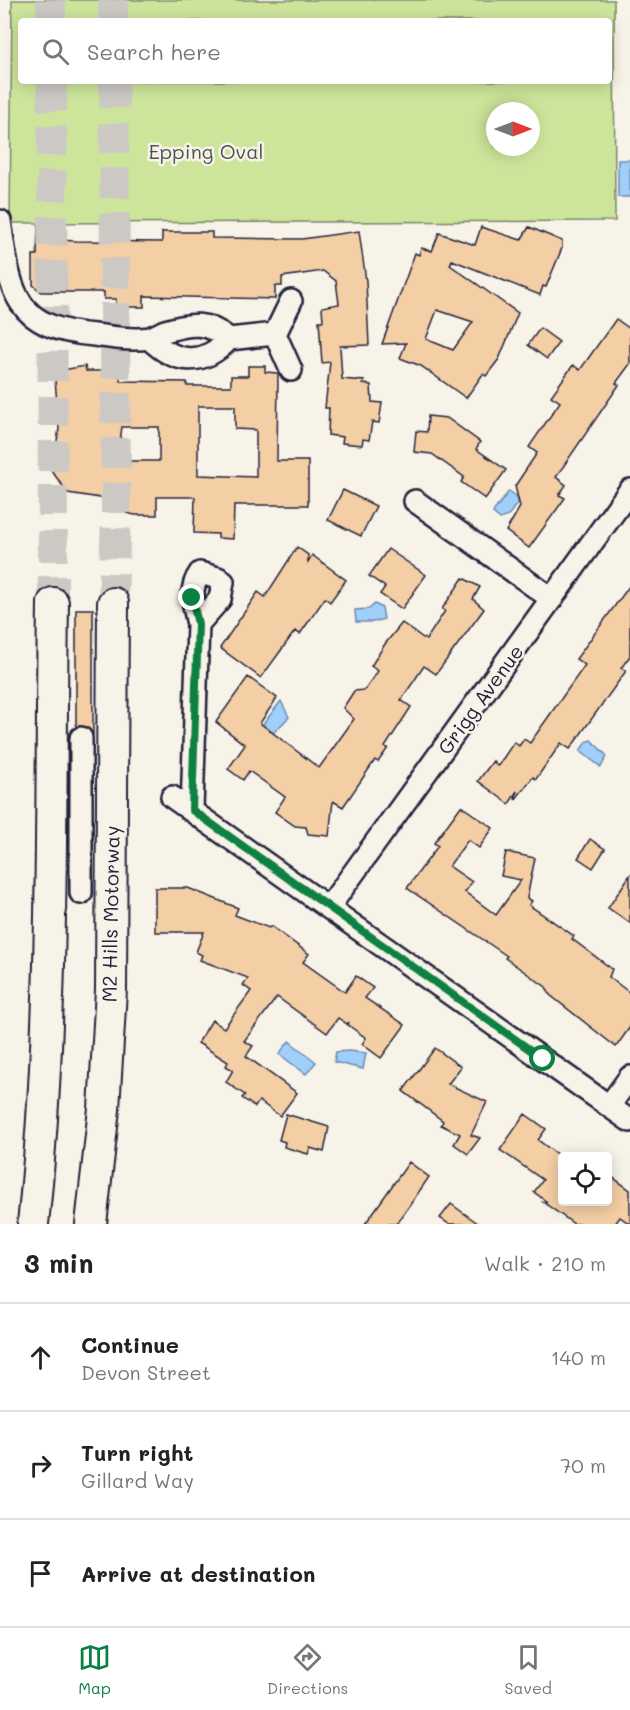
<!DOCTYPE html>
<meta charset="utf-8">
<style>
:root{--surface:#fff;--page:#f6f6f6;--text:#222;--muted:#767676;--line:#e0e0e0;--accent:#0b8043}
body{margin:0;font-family:Mali,sans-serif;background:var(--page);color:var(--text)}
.controls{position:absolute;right:18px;bottom:18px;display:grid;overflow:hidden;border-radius:6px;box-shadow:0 3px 15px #0003}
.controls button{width:54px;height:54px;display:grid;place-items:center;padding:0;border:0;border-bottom:2px solid var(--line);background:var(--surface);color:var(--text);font:30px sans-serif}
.compass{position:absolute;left:486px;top:102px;width:54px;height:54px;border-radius:50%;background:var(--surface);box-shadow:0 3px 15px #0003;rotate:90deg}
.stop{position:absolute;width:18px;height:18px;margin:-14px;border:4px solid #0b8043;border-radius:50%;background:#fff}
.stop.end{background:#0b8043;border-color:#fff;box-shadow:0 2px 6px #0008}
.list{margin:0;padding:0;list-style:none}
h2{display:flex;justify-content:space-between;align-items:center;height:78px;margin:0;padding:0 24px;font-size:26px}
h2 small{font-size:20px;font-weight:400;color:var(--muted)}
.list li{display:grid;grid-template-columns:39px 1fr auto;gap:18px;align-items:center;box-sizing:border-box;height:108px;padding:0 24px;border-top:2px solid var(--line)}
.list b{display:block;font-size:22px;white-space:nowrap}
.list p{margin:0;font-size:20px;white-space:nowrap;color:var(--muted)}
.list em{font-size:20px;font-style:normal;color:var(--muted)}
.icon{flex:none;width:33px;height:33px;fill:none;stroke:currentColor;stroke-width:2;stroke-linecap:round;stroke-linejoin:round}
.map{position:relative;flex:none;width:630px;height:1224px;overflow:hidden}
.search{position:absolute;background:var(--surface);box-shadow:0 3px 15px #0003;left:18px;right:18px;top:18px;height:66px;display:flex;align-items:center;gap:15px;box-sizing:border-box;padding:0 21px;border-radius:6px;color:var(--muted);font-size:22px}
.sheet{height:402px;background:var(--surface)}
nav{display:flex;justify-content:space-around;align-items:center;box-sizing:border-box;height:84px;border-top:2px solid var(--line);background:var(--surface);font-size:16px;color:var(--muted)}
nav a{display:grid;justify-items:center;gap:3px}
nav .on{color:var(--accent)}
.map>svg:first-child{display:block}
</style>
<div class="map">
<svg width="630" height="1224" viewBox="0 0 630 1224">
<rect width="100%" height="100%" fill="#f7f3e8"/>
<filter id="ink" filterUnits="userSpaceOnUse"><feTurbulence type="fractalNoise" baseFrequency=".0167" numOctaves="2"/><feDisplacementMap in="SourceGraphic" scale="12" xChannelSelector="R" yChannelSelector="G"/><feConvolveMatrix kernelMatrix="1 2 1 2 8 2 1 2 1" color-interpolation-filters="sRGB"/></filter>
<g filter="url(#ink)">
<path fill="#cde59b" stroke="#78846b" stroke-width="1.5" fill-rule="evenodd" d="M12,0H614L615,221L10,223ZM21,21H609V81H21ZM495,111H531V147H495Z"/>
<path fill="#a0cffc" stroke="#6e8aaf" stroke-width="1.5" d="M618,160H630V197H618Z
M509,491L516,496L518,502L508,516L500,519L493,513L494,511Z
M375,604L382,608L384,619L374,622H356L355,610L369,609Z
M281,701L289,717L272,734L261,727Z
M591,740L607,756L601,767L580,751L586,742Z
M289,1041L316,1062L306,1074L279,1054Z
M349,1051L366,1053L363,1069L334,1062L336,1052Z"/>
<path fill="#f4cea4" stroke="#22223b" stroke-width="1.5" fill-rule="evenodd" d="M38,224H60V240L76,241L162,242V232H212V238L302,239L359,231L366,281L369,345L340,346L342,379L364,381L363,384L371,385L372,402L382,403L379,423L372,422L369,440L363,439L362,445L342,443L343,437L328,435L329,408H325L330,362L322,363L319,321H323L322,307L339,304L336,281L323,271L282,277V286H275V299L144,296V307H116V299H104V292H41L33,285V255H37Z
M481,227L521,240L529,227L562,241V248L546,287L543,286L540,295L452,260L450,265L518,313L499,359L486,376L483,374L466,398L421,366L400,358L406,343L382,344L415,253L419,255L421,248L432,251L439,233L475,245ZM437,310L473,322L453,350L426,339Z
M616,319L630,329V364L616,383L619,385L556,477L566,485L559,495L565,498L529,548L506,531L520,507L515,486L537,453L529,447L560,402L551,396L573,365L580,370Z
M540,328L559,342L547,359L528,345Z
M85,366L86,371H120V381L187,382V386H231V376H248V366H265V372L278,373L277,461H308V505H234L233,539L218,538V534L194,533L195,497H157V515H135L126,513V502L68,493L51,470H59L61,459L54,458L59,429L55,379L57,371ZM198,406H235V429L256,430V477L198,475ZM122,427H159V461H117Z
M428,416L447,418L480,442L476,449L506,470L485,499L461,482L464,477L432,454L414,452L416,431L427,432Z
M343,490L376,506L361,536L328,520Z
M297,547L308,555V562L312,555L346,580L330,602L325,598L300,634L295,631L261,678L220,648L258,592L265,597Z
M388,549L426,575L402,609L380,594L385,587L369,576Z
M463,578L480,587L473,599L484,609L436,674L424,666L401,700L411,707L385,747L388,748L378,762L375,760L343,807L333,801L329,836L308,834L306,827L295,826L275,812L285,797L249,771L243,780L228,769L245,745L216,722L248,677L277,698L260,723L319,768L354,719L343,708L354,691L365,690L378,671L371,666L385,644L402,623L426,640L445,611L442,609Z
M630,585V656L621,668L626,671L570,749L561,743L536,779L533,777L515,800L517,791L509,804L478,781L493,761L498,766L514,742L519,746L524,739L530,743L585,665L576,659Z
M76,609H93V734L87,727H76Z
M461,806L493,828L479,848L468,840L449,866L472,882L465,892L496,915L521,880L501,876L506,852L535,858L527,898L532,901L529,905L574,936L572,939L612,969L609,977L630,993V1027L616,1047L550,995L546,987L505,958L507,956L407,888L438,846L434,843Z
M590,839L605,849L593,868L578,858Z
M630,875V923L608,908Z
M155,888H188L238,908L235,915L269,928L271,926L309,954L303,962L345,992L356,976L373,988L365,998L405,1025L381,1058L362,1044L366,1038L348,1025L349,1022L347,1024L338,1018L327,1033L277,997L244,1041L253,1046L246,1056L297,1093L280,1116L259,1101L255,1107L242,1098L245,1095L226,1082L233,1070L226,1066L228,1062L198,1043L212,1020L224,1028L251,991L243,985L248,978L200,960L202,955L196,952L204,932H155Z
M435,1048L461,1067L448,1084L487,1102L471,1135L480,1138L468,1154L454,1144L460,1134L441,1125L443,1121L403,1091Z
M286,1114L329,1127L324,1152L310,1148L308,1154L284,1147L285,1142L279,1140Z
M525,1114L546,1129L538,1140L562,1158V1202H608V1174L630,1190V1224L620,1217L615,1224H574L543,1202H547L534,1192L543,1180L500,1150Z
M409,1162L429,1177L397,1224H365Z
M451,1204L479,1224H449L440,1218Z"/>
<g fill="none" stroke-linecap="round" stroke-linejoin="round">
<path stroke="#ccc9c5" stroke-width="30" stroke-dasharray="30 15" stroke-linecap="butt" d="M51,0V21
M113,0V21
M52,81L53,603
M113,603L116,517L114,81"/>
<defs>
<path id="minor" d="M0,221C10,292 13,328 94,335C111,337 132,341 149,338C154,337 160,333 165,331C192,323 207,321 229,339C203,367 175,364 149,338
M275,334L291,370
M229,339L275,334L291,301
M415,501L552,599
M172,797L630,1121
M192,810L198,624C194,606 188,590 200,573L218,578L223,582L220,599L198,624
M81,893V738
M329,907L630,490
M609,1106L630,1077"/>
<path id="highway" d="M33,1224C55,1018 50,810 53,603
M91,1224L104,1109L111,990L113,603"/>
</defs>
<use href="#minor" stroke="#22223b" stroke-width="26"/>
<use href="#highway" stroke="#22223b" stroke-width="34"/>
<use href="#minor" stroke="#f7f3e8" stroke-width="21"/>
<use href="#highway" stroke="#f7f3e8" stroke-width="30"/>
</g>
</g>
<g fill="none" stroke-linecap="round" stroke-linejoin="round" filter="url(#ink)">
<path stroke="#0b8043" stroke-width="8" d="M192,598L198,624L192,810L543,1059"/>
</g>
<g text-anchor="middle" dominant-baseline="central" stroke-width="5" stroke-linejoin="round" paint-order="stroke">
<g font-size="20" fill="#4d5353" stroke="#f7f3e8">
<text x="206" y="151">Epping Oval</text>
</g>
<g font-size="20" fill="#22223b" stroke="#f7f3e8">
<text transform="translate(480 699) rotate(-54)">Grigg Avenue</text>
<text transform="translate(110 914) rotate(-89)">M2 Hills Motorway</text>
</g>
</g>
</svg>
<div class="controls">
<button><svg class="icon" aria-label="locate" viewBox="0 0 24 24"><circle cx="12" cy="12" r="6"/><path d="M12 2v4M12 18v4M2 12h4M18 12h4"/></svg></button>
</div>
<svg class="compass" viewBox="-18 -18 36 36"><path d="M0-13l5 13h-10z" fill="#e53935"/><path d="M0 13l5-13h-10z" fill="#767676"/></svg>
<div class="stop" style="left:543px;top:1059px"></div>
<div class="stop end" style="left:192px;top:598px"></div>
<div class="search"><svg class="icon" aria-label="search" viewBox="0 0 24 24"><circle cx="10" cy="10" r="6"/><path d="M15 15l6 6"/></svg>Search here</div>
</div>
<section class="sheet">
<h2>3 min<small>Walk · 210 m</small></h2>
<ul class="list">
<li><svg class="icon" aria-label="ahead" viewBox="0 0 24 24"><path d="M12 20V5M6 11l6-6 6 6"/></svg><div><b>Continue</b><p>Devon Street</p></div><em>140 m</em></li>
<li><svg class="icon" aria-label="right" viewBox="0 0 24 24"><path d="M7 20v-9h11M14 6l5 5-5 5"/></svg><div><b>Turn right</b><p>Gillard Way</p></div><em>70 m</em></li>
<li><svg class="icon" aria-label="arrive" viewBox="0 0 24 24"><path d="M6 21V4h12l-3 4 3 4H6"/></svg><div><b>Arrive at destination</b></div></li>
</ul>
</section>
<nav>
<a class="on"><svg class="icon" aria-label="map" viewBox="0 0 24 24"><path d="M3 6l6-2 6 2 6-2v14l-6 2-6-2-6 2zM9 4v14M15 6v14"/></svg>Map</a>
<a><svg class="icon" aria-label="directions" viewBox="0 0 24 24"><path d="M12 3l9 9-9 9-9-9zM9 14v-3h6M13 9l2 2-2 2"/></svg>Directions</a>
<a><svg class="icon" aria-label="saved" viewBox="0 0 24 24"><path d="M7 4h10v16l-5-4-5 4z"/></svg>Saved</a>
</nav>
